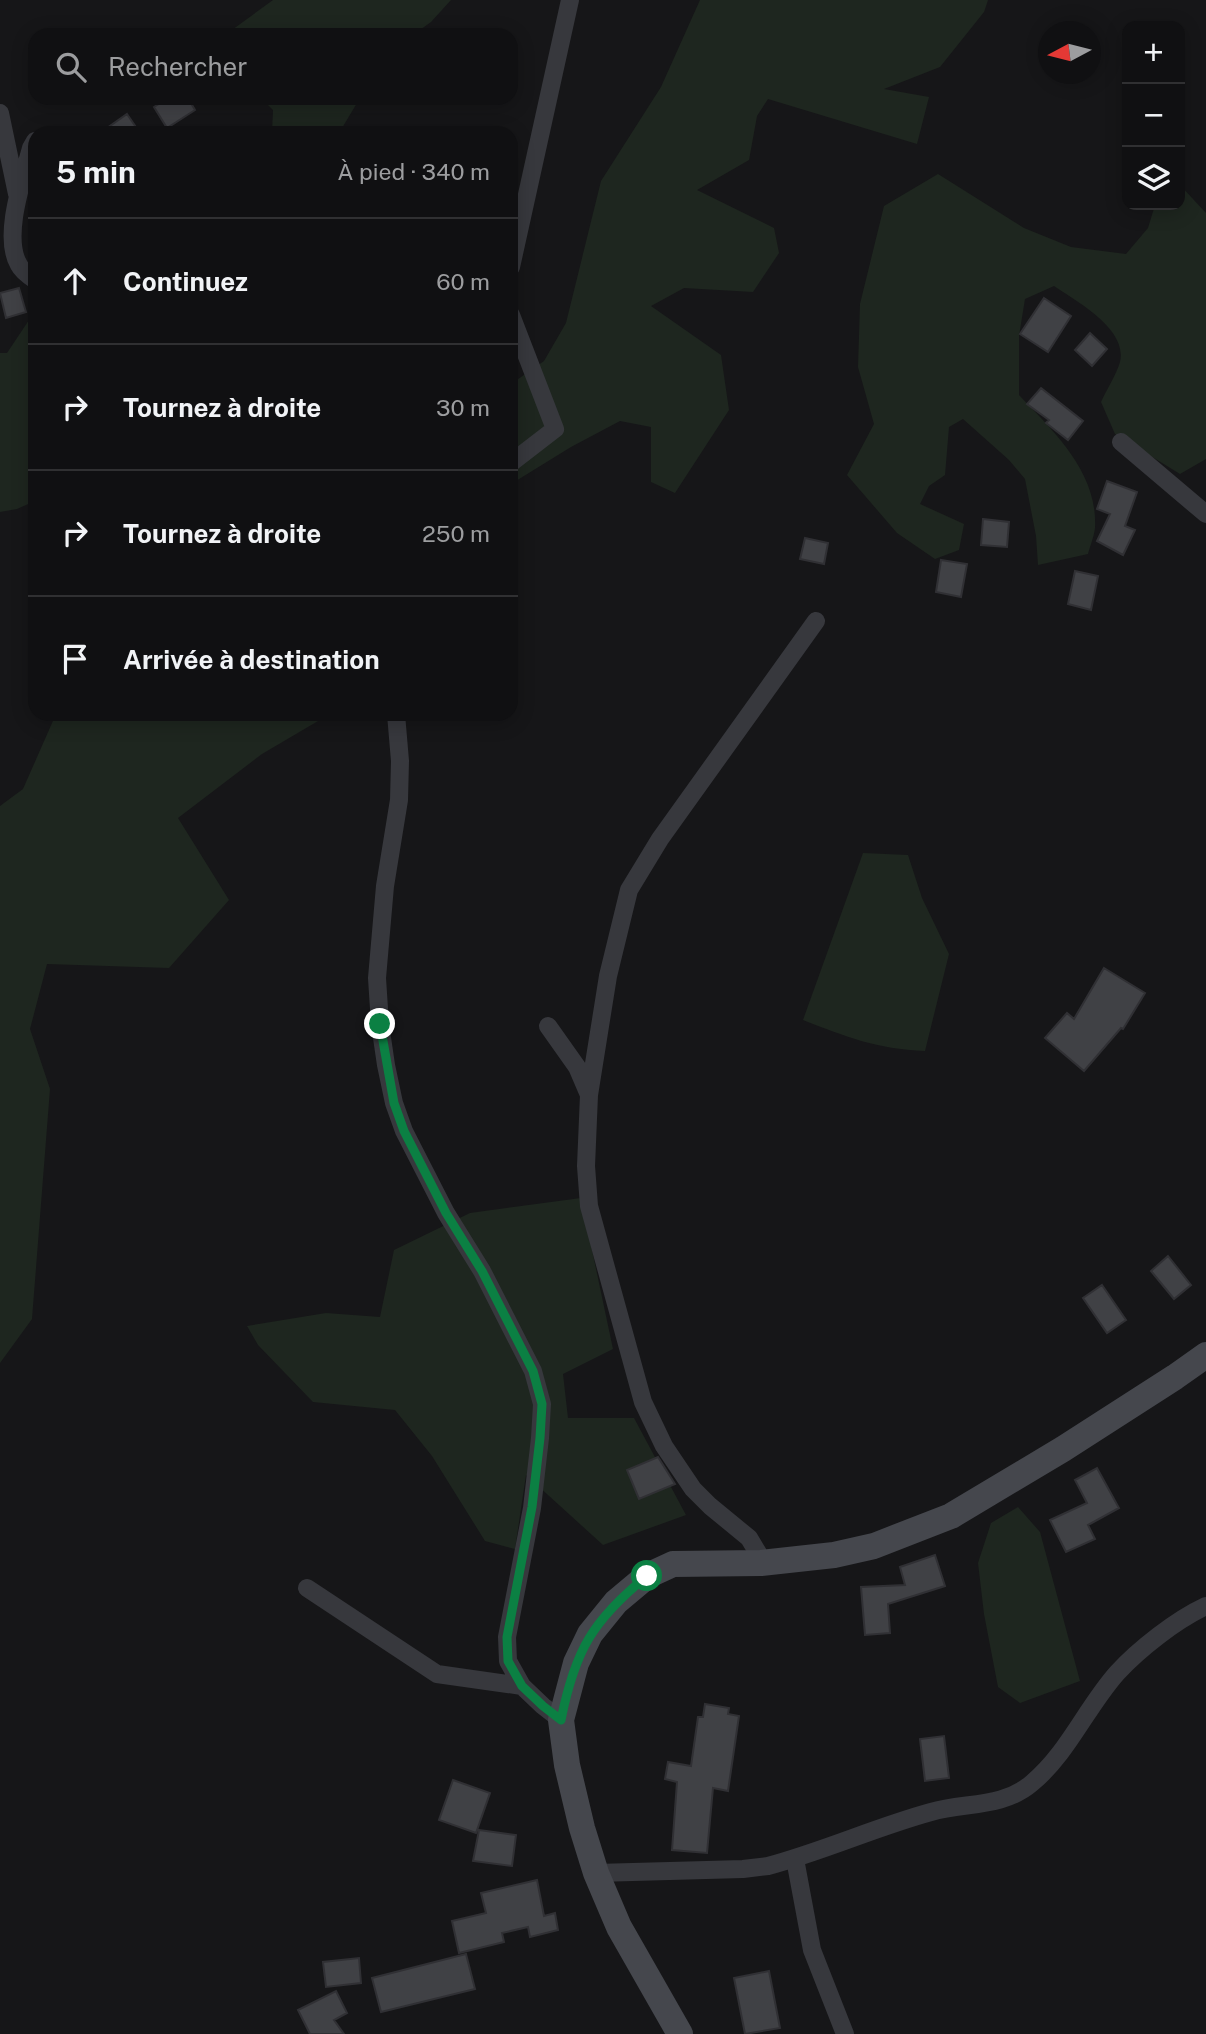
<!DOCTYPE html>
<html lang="fr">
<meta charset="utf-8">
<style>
:root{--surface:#101012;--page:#1e1e20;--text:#f1f3f6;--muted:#9c9d9f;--line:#303032}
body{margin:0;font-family:"Public Sans",sans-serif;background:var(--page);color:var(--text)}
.controls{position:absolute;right:21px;top:21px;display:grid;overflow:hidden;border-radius:14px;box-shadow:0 4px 18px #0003}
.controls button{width:63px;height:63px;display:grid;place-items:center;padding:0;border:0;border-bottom:2px solid var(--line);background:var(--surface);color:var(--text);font:35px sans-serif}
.compass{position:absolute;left:1038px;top:21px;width:63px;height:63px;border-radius:50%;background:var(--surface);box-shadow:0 4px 18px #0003;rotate:263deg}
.stop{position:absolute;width:21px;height:21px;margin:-16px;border:5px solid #0b8043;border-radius:50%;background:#fff}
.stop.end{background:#0b8043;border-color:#fff;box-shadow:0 2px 7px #0008}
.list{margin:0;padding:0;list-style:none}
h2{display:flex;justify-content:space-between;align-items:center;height:91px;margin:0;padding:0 28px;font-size:30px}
h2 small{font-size:23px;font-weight:400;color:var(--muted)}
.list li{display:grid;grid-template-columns:46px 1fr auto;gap:21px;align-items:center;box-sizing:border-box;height:126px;padding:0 28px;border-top:2px solid var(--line)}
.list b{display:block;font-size:26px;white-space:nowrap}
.list em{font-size:23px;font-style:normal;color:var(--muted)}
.icon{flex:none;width:38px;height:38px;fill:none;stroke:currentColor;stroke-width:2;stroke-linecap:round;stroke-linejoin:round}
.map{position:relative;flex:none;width:1206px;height:2034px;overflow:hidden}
.search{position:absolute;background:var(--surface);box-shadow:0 4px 18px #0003;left:28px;top:28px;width:490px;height:77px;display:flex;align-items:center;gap:18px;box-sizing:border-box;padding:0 24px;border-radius:21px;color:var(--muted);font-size:26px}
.panel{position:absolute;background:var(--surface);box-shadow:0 4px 18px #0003;left:28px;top:126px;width:490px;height:595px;border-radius:21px}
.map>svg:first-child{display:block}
</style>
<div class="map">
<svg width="1206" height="2034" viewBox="0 0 1206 2034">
<rect width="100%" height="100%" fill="#161618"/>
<path fill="#1e261f" d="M273,0H451L431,22L413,35H225Z
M700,0H988L984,12L940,67L884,89L929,97L917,144L768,99L757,116L749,160L697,190L774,228L779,253L753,292L684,288L651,306L721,355L729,410L675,493L651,482V427L620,421L571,447L511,484V384L544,361L566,323L601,181L661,87Z
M261,98H360L339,133H272L273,110Z
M938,174L1024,228L1071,247L1126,254L1148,228L1155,205H1180V185L1206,213V459L1180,474L1115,434L1101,402C1107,389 1116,375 1120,362C1128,329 1076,301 1054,286L1025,299L1019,336V395C1054,432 1098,472 1095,528C1094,537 1090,546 1088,554L1038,565L1036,536L1025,479L1009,460L963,419L949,427L945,475L929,486L920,504L964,524L959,550L935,559L897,533L847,475L874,424L858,367L860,304L884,206Z
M35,311V501L17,509L0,512V353H7Z
M56,714H330L262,754L178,818L229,900L169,968L47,964L30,1029L50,1089L32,1319L0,1363V806L23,789Z
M863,853L908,855L922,898L949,954L925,1051C876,1049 847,1037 803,1020Z
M581,1198L613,1349L563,1374L568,1418H634L686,1515L603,1545L526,1475L515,1549L485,1541L432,1456L395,1410L313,1402L258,1345L247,1326L326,1313L380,1317L394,1250L470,1213Z
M1018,1507L1040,1532L1080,1681L1020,1703L998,1687L984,1614L978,1563L991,1523Z"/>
<path fill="#404145" stroke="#303034" stroke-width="2" d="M168,98H188L195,110L167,128L154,107Z
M127,114L140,133H100Z
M19,288L26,312L6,318L0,293Z
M1044,298L1071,316L1048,352L1020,334Z
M1090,333L1107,349L1092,366L1075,350Z
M1041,388L1083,421L1068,440L1046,423L1049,420L1027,404Z
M1107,481L1137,492L1125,526L1135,530L1123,555L1097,541L1110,514L1097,509Z
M983,519L1009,522L1007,547L981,545Z
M805,538L828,543L824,564L800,559Z
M941,560L967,564L961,597L936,592Z
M1075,571L1098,576L1091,610L1068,604Z
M1104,968L1145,993L1123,1029L1121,1028L1084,1071L1045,1038L1067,1013L1074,1019Z
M1168,1256L1191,1285L1174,1299L1151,1271Z
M1102,1285L1126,1320L1107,1333L1083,1298Z
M658,1457L675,1484L639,1499L627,1470Z
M1097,1468L1119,1508L1088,1525L1095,1539L1066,1552L1050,1520L1087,1503L1075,1480Z
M935,1555L945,1586L888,1604L890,1633L865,1635L861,1587L905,1585L900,1567Z
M705,1704L729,1708L728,1714L739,1716L728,1791L713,1788L707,1853L672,1850L677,1782L665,1779L668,1762L691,1766L698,1717H703Z
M944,1736L949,1778L925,1781L920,1739Z
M453,1780L490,1793L476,1833L439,1820Z
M479,1830L516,1835L512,1866L473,1861Z
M537,1880L544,1916L555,1913L558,1930L530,1937L528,1927L502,1933L504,1942L459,1953L452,1921L486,1913L481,1893Z
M466,1954L475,1989L381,2012L372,1978Z
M359,1958L361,1983L326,1987L323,1962Z
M769,1971L780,2028L745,2034L734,1978Z
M336,1991L347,2013L334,2020L344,2034H310L298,2010Z"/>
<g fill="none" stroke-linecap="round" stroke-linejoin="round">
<path stroke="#37383d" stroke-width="18" d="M0,113L17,194
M35,141L31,148C23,178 2,237 19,265C22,271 29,276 35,280
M511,267L570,0
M511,315L555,429L511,463
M1121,442L1206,514
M396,714L400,761L399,800L385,886L377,978L380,1024L386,1065L394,1103L404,1131L446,1213L482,1271L533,1371L542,1404L540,1438L532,1508L507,1637L508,1661L522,1686L543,1706L561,1720
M548,1026L577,1067L589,1095L586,1166L589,1206L643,1402L664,1446L693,1489L710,1506L749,1538L758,1553L761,1563
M589,1095L608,976L629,890L660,839L816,621
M307,1588L437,1674L522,1686
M795,1859L812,1950L845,2034
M596,1873L743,1869L768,1866C824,1851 876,1827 931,1812C966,1802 1003,1808 1032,1783C1068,1753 1086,1708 1117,1673C1139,1649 1176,1620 1206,1606"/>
<path stroke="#45474d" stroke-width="26" d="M680,2034L619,1927L596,1873L582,1828L567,1765L561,1720L576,1663L590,1634L616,1602L647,1576L673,1564L761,1563L834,1555L874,1546L951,1516L1063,1449L1175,1377L1206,1355"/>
</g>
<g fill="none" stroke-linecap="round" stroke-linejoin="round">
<path stroke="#0b8043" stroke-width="9" d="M380,1024L394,1103L404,1131L446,1213L482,1271L533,1371L542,1404L540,1438L532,1507L507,1637L508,1661L522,1686L543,1706L561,1720C575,1650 593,1620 647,1576"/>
</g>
</svg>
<div class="controls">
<button>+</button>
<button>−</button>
<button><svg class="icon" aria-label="layers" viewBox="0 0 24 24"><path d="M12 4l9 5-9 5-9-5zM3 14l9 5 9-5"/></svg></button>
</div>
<svg class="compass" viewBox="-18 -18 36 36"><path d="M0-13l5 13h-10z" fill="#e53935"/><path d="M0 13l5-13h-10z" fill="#9c9d9f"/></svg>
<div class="stop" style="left:647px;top:1576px"></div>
<div class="stop end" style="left:380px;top:1024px"></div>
<div class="search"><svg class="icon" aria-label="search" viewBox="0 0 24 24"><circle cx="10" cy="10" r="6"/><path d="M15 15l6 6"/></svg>Rechercher</div>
<section class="panel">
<h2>5 min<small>À pied · 340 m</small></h2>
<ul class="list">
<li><svg class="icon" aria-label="ahead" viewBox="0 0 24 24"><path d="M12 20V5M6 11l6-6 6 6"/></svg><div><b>Continuez</b></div><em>60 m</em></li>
<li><svg class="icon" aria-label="right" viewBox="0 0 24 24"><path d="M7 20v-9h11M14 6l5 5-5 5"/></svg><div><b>Tournez à droite</b></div><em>30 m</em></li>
<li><svg class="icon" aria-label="right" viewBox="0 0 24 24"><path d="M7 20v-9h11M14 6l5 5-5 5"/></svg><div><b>Tournez à droite</b></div><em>250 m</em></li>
<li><svg class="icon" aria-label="arrive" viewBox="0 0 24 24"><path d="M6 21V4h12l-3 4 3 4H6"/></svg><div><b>Arrivée à destination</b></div></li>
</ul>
</section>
</div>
